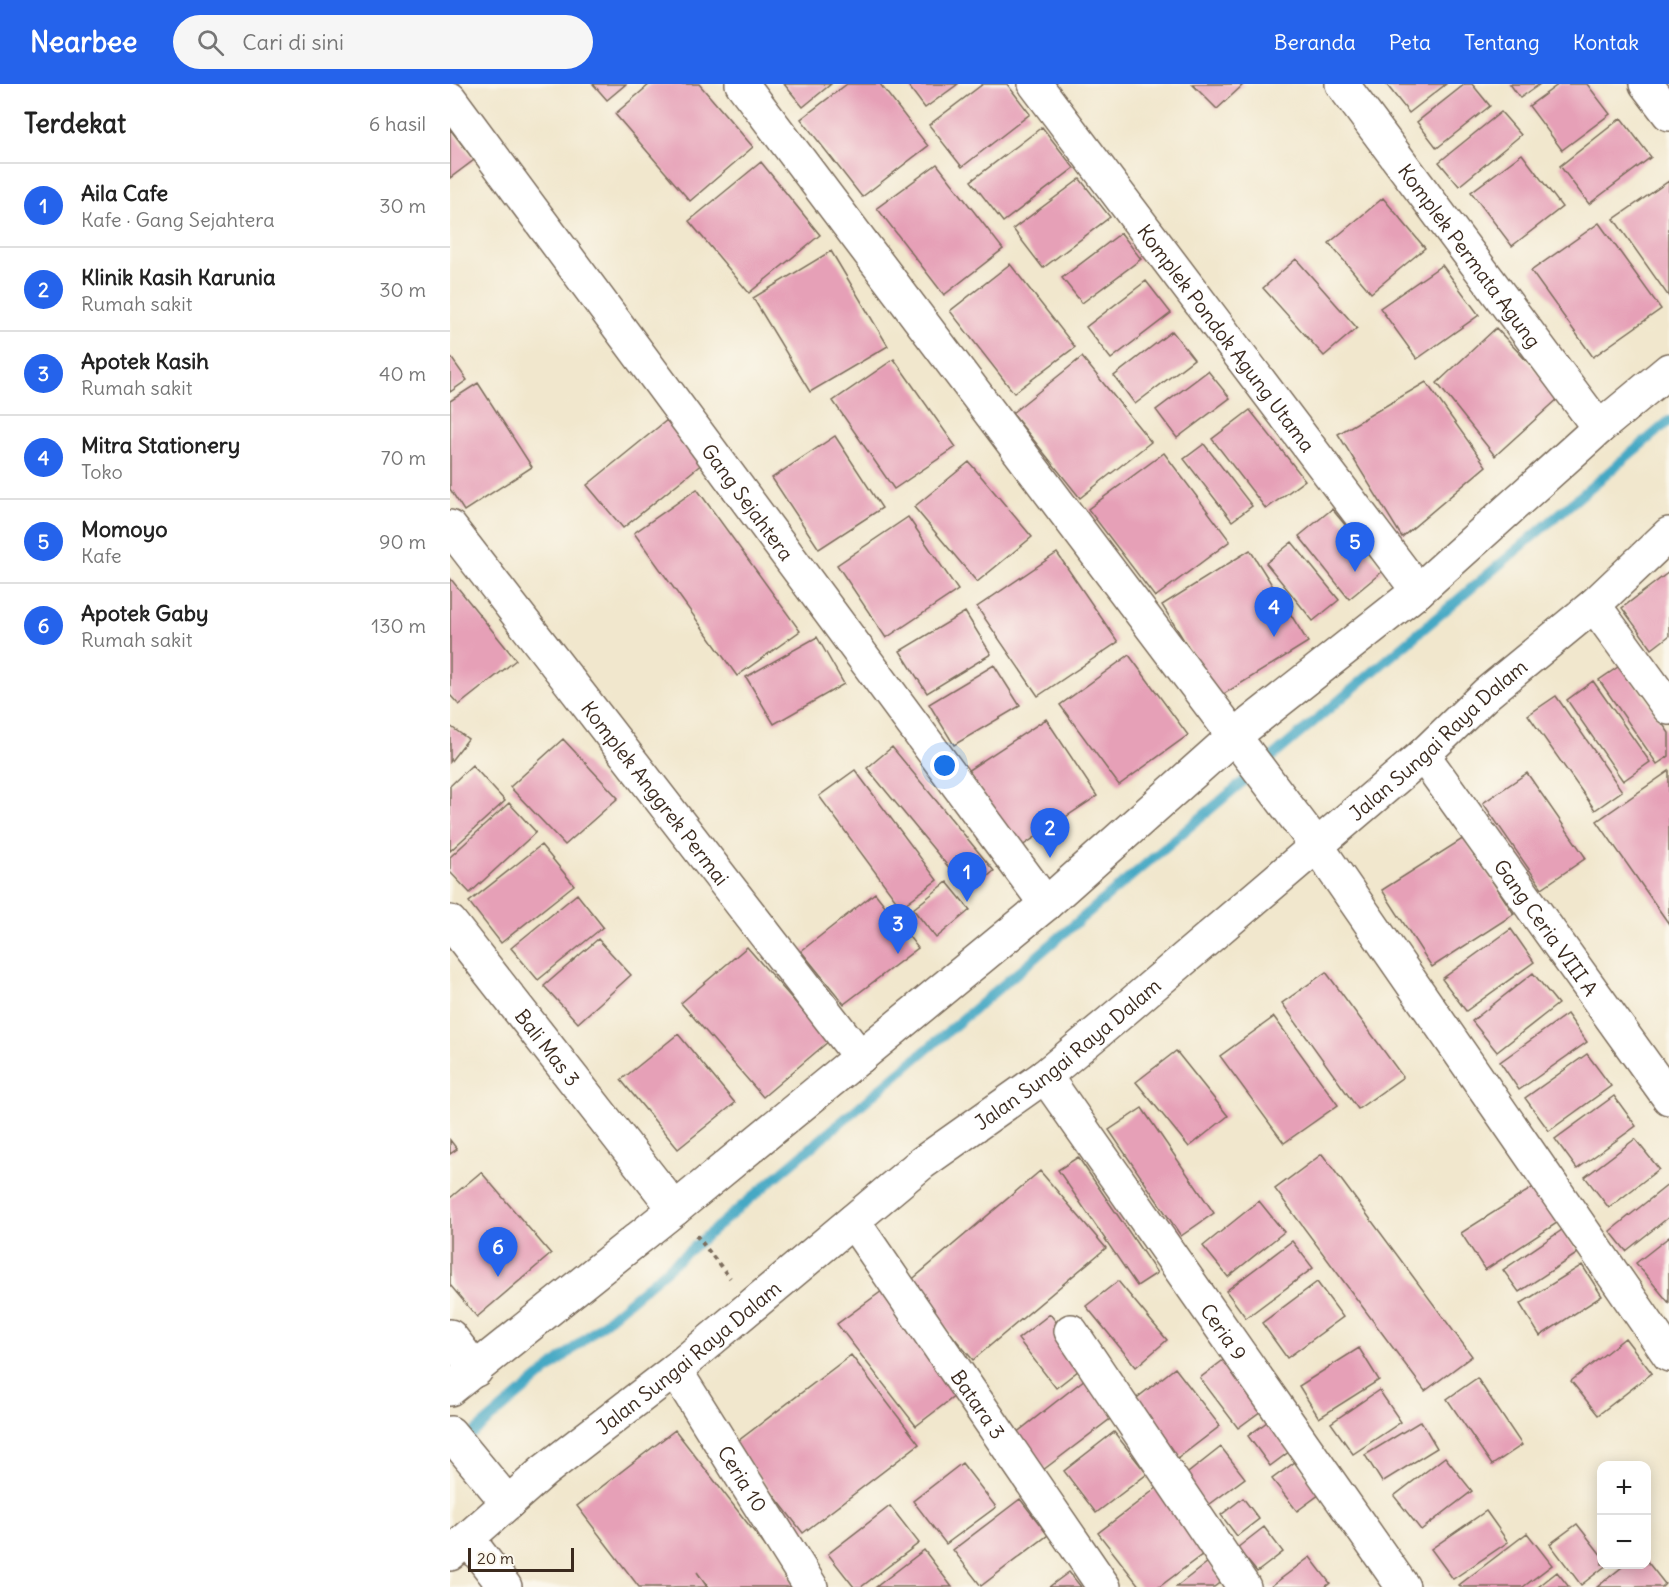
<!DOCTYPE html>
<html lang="id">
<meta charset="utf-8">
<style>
:root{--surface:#fff;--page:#f6f6f6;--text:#222;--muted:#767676;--line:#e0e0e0;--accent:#2563eb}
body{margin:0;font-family:Delius,sans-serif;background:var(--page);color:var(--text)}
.controls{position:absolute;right:18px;bottom:18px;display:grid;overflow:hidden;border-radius:12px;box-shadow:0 3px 15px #0003}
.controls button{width:54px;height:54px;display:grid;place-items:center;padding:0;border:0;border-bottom:2px solid var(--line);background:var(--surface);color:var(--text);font:30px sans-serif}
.scale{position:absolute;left:18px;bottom:15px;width:106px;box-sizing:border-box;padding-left:6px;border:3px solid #3b2a1e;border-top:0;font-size:16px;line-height:21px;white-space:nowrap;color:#3b2a1e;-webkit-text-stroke:4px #fbf7ec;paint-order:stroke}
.you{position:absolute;left:495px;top:682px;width:21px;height:21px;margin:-15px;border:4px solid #fff;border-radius:50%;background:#1a73e8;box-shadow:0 0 0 9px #1a73e833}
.badge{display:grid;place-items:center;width:39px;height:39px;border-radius:50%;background:var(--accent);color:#fff;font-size:20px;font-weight:700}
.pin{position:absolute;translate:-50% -50px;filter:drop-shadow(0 2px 3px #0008)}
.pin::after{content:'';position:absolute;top:32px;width:21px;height:18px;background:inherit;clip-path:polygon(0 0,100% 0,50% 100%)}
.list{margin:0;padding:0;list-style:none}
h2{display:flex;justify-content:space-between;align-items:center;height:78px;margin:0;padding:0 24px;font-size:26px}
h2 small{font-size:20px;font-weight:400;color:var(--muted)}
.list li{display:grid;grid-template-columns:39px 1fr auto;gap:18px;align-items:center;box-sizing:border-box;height:84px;padding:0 24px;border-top:2px solid var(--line)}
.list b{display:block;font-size:22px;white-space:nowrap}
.list p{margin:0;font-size:20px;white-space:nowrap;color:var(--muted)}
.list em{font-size:20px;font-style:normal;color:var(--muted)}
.icon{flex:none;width:33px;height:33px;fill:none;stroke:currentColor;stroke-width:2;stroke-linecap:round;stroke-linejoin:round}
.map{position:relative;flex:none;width:1219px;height:1503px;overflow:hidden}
header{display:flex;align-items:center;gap:36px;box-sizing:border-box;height:84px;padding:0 30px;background:var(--accent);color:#fff}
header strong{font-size:28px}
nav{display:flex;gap:33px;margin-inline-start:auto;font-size:21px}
.search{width:420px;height:54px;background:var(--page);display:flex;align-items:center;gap:15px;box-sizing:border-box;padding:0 21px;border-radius:33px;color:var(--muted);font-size:22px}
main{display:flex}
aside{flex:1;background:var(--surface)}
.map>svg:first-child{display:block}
</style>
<header>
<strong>Nearbee</strong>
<div class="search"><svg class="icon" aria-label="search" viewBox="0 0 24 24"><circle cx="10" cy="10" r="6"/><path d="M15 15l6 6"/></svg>Cari di sini</div>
<nav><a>Beranda</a><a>Peta</a><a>Tentang</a><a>Kontak</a></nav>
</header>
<main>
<aside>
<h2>Terdekat<small>6 hasil</small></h2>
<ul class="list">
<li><span class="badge">1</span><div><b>Aila Cafe</b><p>Kafe · Gang Sejahtera</p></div><em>30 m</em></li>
<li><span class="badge">2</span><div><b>Klinik Kasih Karunia</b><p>Rumah sakit</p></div><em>30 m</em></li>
<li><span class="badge">3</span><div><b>Apotek Kasih</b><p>Rumah sakit</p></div><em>40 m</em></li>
<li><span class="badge">4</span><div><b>Mitra Stationery</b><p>Toko</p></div><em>70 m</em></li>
<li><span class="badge">5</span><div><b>Momoyo</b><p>Kafe</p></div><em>90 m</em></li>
<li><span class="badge">6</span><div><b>Apotek Gaby</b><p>Rumah sakit</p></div><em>130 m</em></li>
</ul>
</aside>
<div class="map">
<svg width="1219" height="1503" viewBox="0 0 1219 1503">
<rect width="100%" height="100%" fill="#fbf7ec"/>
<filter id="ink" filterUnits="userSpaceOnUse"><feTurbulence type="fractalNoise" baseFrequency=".0167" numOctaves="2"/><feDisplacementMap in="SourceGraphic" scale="12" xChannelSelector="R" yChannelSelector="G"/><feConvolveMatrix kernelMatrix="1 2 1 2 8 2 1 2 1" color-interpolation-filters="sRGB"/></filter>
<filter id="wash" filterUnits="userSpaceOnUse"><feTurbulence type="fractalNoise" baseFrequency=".008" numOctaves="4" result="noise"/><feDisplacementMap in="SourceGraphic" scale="24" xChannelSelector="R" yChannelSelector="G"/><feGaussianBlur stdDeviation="1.35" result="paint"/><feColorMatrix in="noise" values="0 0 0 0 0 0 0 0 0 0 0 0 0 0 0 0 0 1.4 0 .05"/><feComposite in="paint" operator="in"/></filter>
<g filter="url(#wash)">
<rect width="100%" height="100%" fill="#f1e7cd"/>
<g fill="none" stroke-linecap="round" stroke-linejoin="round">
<path stroke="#45a8c4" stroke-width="10" d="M13,1358L1219,337"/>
</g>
<g id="blocks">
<path fill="#e6a0b7" d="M143,0H176L157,16Z
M200,0H249L303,63L240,117L165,30Z
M334,0H381L353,23Z
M397,0H430L478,62L412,113L351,35Z
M457,0H508L475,24Z
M533,0H557L580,30L512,83L479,41Z
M742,0H794L767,25Z
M936,0H996L959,29Z
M1015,0H1022L1040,22L987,64L967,38Z
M1060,0H1090L1070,14Z
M1109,0H1137L1160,30L1112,66L1079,22Z
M1051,28L1071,51L1009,102L989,78Z
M1171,34L1201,73L1139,120L1110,82Z
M592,43L624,84L553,138L521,97Z
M0,45L24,76L0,94Z
M1072,70L1112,123L1062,162L1021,108Z
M311,78L370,151L299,209L239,137Z
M487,80L553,165L494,211L427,124Z
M630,95L660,133L593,184L563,145Z
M1219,97V213L1164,135Z
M933,114L975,164L921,209L879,159Z
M1149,139L1211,225L1143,273L1081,187Z
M671,149L691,175L632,219L612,194Z
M381,167L438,262L360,308L303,214Z
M846,175L907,244L874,272L813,204Z
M560,180L625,263L564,309L500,227Z
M992,181L1029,231L967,275L930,224Z
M696,197L721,229L661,275L636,243Z
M1046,244L1110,313L1045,372L987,299Z
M722,247L744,275L685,320L664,292Z
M0,272L17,296L0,308Z
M632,273L701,358L630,414L562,329Z
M444,275L506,363L444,405L383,317Z
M758,287L780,314L727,354L706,326Z
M976,298L1036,382L952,453L888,350Z
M28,299L82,383L14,427L0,405V317Z
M800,326L855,396L816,425L762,355Z
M217,336L253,379L173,444L137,401Z
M385,352L432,424L369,465L322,394Z
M754,360L802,422L782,437L734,375Z
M714,369L780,457L705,513L638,425Z
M519,378L582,453L527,498L464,423Z
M247,405L350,547L287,592L184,449Z
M882,425L933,487L899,515L849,452Z
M458,433L508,506L436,554L387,481Z
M842,458L889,516L863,537L816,479Z
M800,466L858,558L769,613L712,521Z
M607,469L668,558L588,612L527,523Z
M1219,488V552L1202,565L1172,524Z
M0,494L66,576L9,621L0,611Z
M515,528L541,570L477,609L450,567Z
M367,553L394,600L324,640L296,593Z
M679,571L738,651L669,701L610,621Z
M544,581L570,622L504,661L479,620Z
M1171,581L1219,649V672L1207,680L1149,596Z
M1143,597L1200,678L1173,697L1117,616Z
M1106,612L1172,707L1145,726L1078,631Z
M596,635L647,712L569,764L517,687Z
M0,642L18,655L0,678Z
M113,655L168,714L115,761L60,703Z
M442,663L544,787L519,808L417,684Z
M22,681L55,717L0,767V702Z
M405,686L487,796L451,823L369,712Z
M1219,687V840L1147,737Z
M1077,689L1136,774L1092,804L1033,719Z
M59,719L86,748L20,809L0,788V773Z
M1014,754L1064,830L982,883L932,806Z
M91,761L124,801L51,859L19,818Z
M497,798L520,826L486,854L463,825Z
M425,809L468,864L394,920L351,867Z
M127,810L153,843L88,896L61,864Z
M1061,845L1084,878L1016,927L992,895Z
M148,855L181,891L128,939L94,902Z
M297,863L379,957L313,1013L231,919Z
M876,888L953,993L908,1025L832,919Z
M1083,889L1108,920L1047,968L1022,937Z
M1117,930L1137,958L1069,1006L1050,978Z
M824,933L888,1021L834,1059L770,972Z
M228,950L285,1019L228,1065L171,996Z
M726,967L778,1032L739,1063L686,998Z
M1137,970L1161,1002L1099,1047L1075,1014Z
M1164,1012L1186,1042L1127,1085L1105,1055Z
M692,1024L764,1129L731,1152L659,1046Z
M1185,1055L1209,1085L1159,1124L1135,1093Z
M0,1056L7,1065L0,1070Z
M872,1070L1022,1272L975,1307L825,1105Z
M628,1073L707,1189L687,1202L608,1086Z
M590,1087L656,1164L523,1276L458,1199Z
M31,1088L101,1170L27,1233L0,1201V1114Z
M1090,1099L1113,1135L1035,1186L1011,1149Z
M1219,1100V1133L1176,1167L1160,1147Z
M809,1117L834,1148L778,1193L753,1162Z
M1112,1146L1128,1169L1069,1208L1053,1186Z
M1219,1153V1219L1186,1179Z
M842,1157L863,1184L796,1234L776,1207Z
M1132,1181L1152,1212L1090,1252L1070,1220Z
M668,1197L717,1256L686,1283L636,1222Z
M867,1198L893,1233L837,1274L812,1239Z
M432,1207L510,1308L466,1342L387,1240Z
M600,1230L638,1279L606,1304L568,1255Z
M1175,1254L1202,1289L1148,1331L1121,1297Z
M909,1264L929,1296L869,1334L849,1302Z
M401,1271L469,1360L353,1449L284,1360Z
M776,1274L815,1324L788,1344L750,1294Z
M725,1284L770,1342L727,1375L683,1317Z
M1027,1294L1072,1361L1042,1381L997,1315Z
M635,1295L664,1332L593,1386L565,1350Z
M929,1306L951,1338L903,1370L881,1339Z
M971,1337L987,1364L932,1398L915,1371Z
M817,1338L840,1367L820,1382L798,1352Z
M225,1346L347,1503H258L247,1488L257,1503H189L127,1422Z
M664,1348L697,1390L646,1429L614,1387Z
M771,1363L795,1394L756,1423L733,1393Z
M995,1373L1022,1407L971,1446L944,1412Z
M845,1378L870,1410L847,1427L822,1395Z
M512,1379L546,1423L496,1460L463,1417Z
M708,1403L757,1467L709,1503H690L648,1449Z
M793,1414L809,1435L787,1452L771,1431Z
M570,1415L598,1451L531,1502L503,1466Z
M440,1422L469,1459L411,1503H404L378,1470Z
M1036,1427L1058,1458L1003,1495L981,1465Z
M1127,1440L1152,1472V1480H1158L1131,1501L1100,1460Z
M814,1443L833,1468L807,1488L787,1464Z
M1077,1449L1102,1481L1073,1503H1010L1009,1501Z
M474,1466L502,1503H426Z
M860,1473L880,1499L875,1503H820Z
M1196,1476L1215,1500L1212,1503H1147L1176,1480H1196Z
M758,1478L772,1497L764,1503H726Z
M619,1488L631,1503H599Z
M1107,1488L1119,1503H1088Z"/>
</g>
</g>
<g filter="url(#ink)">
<use href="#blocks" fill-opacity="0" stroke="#7b6c5b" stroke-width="1.5"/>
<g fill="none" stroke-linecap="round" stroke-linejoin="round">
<defs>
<g id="minor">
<path d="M292,0L867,762L1219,1271"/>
<path id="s1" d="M585,0L968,507"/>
<path id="s2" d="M892,0L1149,344"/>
<path d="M1196,0L1219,30"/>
<path id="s3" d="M0,15L596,820"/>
<path id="s4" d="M0,443L410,973"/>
<path d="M1144,521L1219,624"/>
<path id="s5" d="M973,671L1219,1014"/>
<path id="s6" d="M0,838L225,1125"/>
<path id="s7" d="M595,992L953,1503"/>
<path id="s8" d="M403,1137L654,1503"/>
<path d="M621,1247L794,1503"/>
<path d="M0,1252L26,1286"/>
<path id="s9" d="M225,1286L361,1503"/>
<path d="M18,1455L55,1503"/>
</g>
<g id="tertiary">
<path d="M0,1305L225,1125L596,820L783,653L968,507L1149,344L1219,286"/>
<path d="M0,1349L58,1419"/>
<path id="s10" d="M0,1470L94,1387L225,1286L472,1079L595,992L673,927L973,671L1036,610L1144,521L1219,450"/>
</g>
</defs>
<use href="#minor" stroke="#7b6c5b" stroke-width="36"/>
<use href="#tertiary" stroke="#7b6c5b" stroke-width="36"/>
<path stroke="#7b6c5b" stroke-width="4" stroke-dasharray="4.5 4.5" stroke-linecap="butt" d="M246,1151L280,1194"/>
<use href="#minor" stroke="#fff" stroke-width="33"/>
<use href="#tertiary" stroke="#fff" stroke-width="33"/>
</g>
</g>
<g text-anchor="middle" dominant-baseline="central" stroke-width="4.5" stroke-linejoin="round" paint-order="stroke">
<g font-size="20" fill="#3b2a1e" stroke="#fbf7ec">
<text stroke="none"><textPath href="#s2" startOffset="214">Komplek Permata Agung</textPath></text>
<text stroke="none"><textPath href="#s1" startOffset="318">Komplek Pondok Agung Utama</textPath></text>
<text stroke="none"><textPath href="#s3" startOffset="501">Gang Sejahtera</textPath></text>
<text stroke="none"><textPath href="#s10" startOffset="1281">Jalan Sungai Raya Dalam</textPath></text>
<text stroke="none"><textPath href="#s4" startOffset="336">Komplek Anggrek Permai</textPath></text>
<text stroke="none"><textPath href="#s5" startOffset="212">Gang Ceria VIII A</textPath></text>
<text stroke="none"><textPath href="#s6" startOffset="159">Bali Mas 3</textPath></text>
<text stroke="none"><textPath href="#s10" startOffset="795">Jalan Sungai Raya Dalam</textPath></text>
<text stroke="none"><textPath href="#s7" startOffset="312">Ceria 9</textPath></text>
<text stroke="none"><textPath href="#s10" startOffset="309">Jalan Sungai Raya Dalam</textPath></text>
<text stroke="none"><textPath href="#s8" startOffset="222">Batara 3</textPath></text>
<text stroke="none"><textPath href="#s9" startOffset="128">Ceria 10</textPath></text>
</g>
</g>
</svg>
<div class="controls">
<button>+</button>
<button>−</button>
</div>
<div class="scale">20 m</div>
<div class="you"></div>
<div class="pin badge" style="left:517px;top:818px">1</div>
<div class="pin badge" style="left:600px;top:774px">2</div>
<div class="pin badge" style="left:448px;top:870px">3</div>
<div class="pin badge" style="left:824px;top:553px">4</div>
<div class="pin badge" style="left:905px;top:488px">5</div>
<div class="pin badge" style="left:48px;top:1193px">6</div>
</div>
</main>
